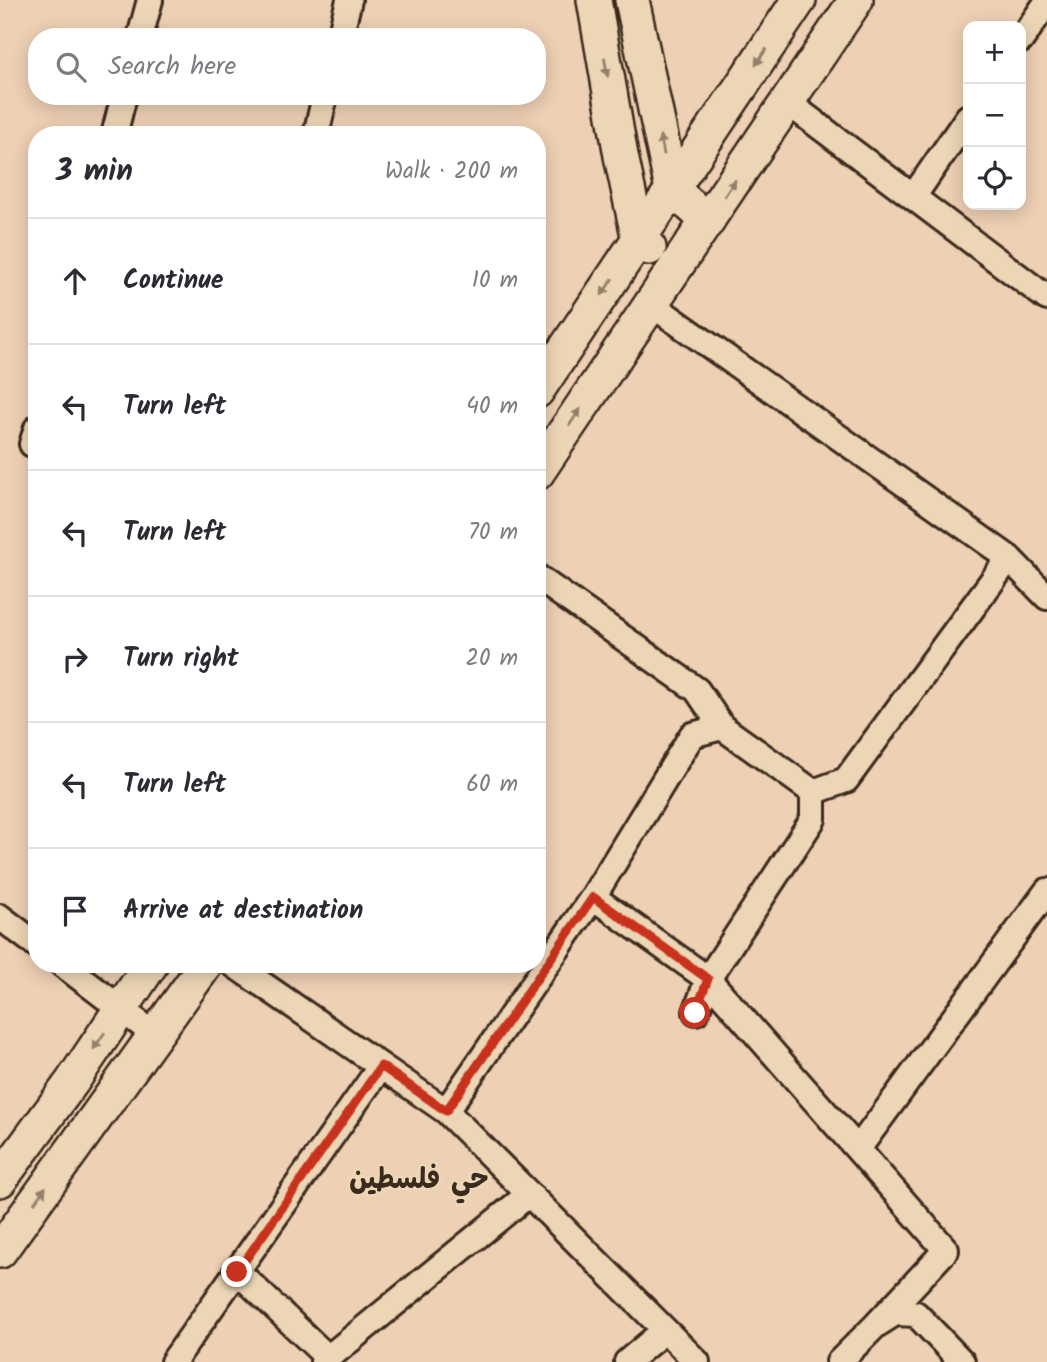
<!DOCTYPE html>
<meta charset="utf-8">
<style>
:root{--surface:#fff;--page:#f7f7f7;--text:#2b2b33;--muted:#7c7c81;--line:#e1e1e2}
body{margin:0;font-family:Kalam,"Playpen Sans Arabic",sans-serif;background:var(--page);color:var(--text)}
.controls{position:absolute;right:21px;top:21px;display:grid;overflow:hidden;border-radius:14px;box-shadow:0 4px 18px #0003}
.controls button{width:63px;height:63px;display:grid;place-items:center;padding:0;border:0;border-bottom:2px solid var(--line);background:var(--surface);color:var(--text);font:35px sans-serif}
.stop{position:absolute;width:21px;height:21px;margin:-16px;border:5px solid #c8321e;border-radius:50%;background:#fff}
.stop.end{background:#c8321e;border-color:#fff;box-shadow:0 2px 7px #0008}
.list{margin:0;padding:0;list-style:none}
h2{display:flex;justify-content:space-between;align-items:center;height:91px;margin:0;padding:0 28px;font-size:30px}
h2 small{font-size:23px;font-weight:400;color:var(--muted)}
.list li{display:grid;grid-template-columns:46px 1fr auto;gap:21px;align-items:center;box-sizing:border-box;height:126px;padding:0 28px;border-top:2px solid var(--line)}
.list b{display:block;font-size:26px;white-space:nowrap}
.list em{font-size:23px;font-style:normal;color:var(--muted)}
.icon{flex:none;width:38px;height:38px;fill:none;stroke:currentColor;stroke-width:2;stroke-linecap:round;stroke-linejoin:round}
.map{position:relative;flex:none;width:1047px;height:1362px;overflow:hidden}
.search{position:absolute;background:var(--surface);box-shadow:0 4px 18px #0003;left:28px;top:28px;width:518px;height:77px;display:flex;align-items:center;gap:18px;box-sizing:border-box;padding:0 24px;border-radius:28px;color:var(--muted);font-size:26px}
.panel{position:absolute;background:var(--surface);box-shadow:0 4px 18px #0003;left:28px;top:126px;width:518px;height:847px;border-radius:28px}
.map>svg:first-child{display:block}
</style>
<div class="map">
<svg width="1047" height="1362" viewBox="0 0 1047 1362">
<rect width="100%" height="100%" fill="#eed0b4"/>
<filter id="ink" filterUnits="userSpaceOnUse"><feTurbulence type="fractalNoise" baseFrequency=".0143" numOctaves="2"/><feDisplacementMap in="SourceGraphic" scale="14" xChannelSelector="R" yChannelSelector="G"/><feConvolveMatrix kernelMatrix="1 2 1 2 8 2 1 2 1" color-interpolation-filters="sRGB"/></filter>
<g filter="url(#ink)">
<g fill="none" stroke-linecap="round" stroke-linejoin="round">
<defs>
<path id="street" d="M140,37L150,0
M340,37L349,0
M1021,40L1047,2
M787,102L1047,298
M114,135L124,96
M316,135L325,96
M913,197L968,117
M651,304L1009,558L1047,597
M32,444L37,428
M537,577L697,690L722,727
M813,792L846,780L1009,558
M593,897L708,979L696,1012
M0,917L37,945
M62,964L155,1035
M233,964L446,1111L697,1362
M446,1111L593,897L692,735L722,727L813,792V819L708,979L946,1250L876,1325
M858,1149L1047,891
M237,1271L328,1358
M173,1362L381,1066
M323,1362L529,1194
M627,1362L665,1330
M839,1362L876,1325L895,1313L916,1314L962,1362"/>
<path id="secondary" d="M594,0L621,156L639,240L649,248
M632,0L672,189L708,221
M537,391L799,0
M537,473L856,0
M0,1180L72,1082L151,964
M0,1251L206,964"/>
</defs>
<use href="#street" stroke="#3b2a1e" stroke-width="30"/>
<use href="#secondary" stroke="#3b2a1e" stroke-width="38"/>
<use href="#street" stroke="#edd6b6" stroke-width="24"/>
<use href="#secondary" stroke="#edd6b6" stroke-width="33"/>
</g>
<defs><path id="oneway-solid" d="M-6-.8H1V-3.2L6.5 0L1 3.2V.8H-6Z" transform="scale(1.75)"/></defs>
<g fill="#94806a">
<use href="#oneway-solid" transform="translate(761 57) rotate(124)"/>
<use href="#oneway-solid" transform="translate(606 67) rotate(80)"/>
<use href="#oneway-solid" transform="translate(662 145) rotate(-102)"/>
<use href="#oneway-solid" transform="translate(730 188) rotate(-56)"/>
<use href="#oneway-solid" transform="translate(607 287) rotate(124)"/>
<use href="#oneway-solid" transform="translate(575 417) rotate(-56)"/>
<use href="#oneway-solid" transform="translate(99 1041) rotate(124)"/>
<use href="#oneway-solid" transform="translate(40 1195) rotate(-54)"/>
</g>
</g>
<g fill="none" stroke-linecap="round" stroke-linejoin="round" filter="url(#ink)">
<path stroke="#c8321e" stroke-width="9" d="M237,1272L381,1066L446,1111L593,897L708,979L695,1013"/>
</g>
<g text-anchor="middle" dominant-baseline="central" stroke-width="6" stroke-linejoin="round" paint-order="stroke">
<g font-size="28" font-weight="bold" fill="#3b2a1e" stroke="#edd6b6">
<text x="419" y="1180">حي فلسطين</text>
</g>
</g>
</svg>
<div class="controls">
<button>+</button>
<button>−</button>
<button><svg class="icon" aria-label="locate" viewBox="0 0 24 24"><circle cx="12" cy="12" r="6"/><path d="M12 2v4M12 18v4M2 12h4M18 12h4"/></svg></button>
</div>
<div class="stop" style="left:695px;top:1013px"></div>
<div class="stop end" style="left:237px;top:1272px"></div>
<div class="search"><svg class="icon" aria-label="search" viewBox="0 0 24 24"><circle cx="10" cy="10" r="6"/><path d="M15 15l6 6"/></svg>Search here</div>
<section class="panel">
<h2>3 min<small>Walk · 200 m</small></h2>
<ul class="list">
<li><svg class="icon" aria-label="ahead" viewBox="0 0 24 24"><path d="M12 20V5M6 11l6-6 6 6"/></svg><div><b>Continue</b></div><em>10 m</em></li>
<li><svg class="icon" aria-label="left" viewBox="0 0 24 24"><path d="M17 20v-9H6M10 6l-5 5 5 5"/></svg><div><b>Turn left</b></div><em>40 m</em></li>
<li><svg class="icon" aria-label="left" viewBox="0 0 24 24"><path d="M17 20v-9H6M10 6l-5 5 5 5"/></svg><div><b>Turn left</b></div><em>70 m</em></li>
<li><svg class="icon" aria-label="right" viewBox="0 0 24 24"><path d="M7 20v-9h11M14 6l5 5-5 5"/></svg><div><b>Turn right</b></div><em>20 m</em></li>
<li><svg class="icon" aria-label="left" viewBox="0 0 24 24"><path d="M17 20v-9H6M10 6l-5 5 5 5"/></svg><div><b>Turn left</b></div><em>60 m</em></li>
<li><svg class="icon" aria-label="arrive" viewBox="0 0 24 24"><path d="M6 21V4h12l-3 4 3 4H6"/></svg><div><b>Arrive at destination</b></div></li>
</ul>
</section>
</div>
